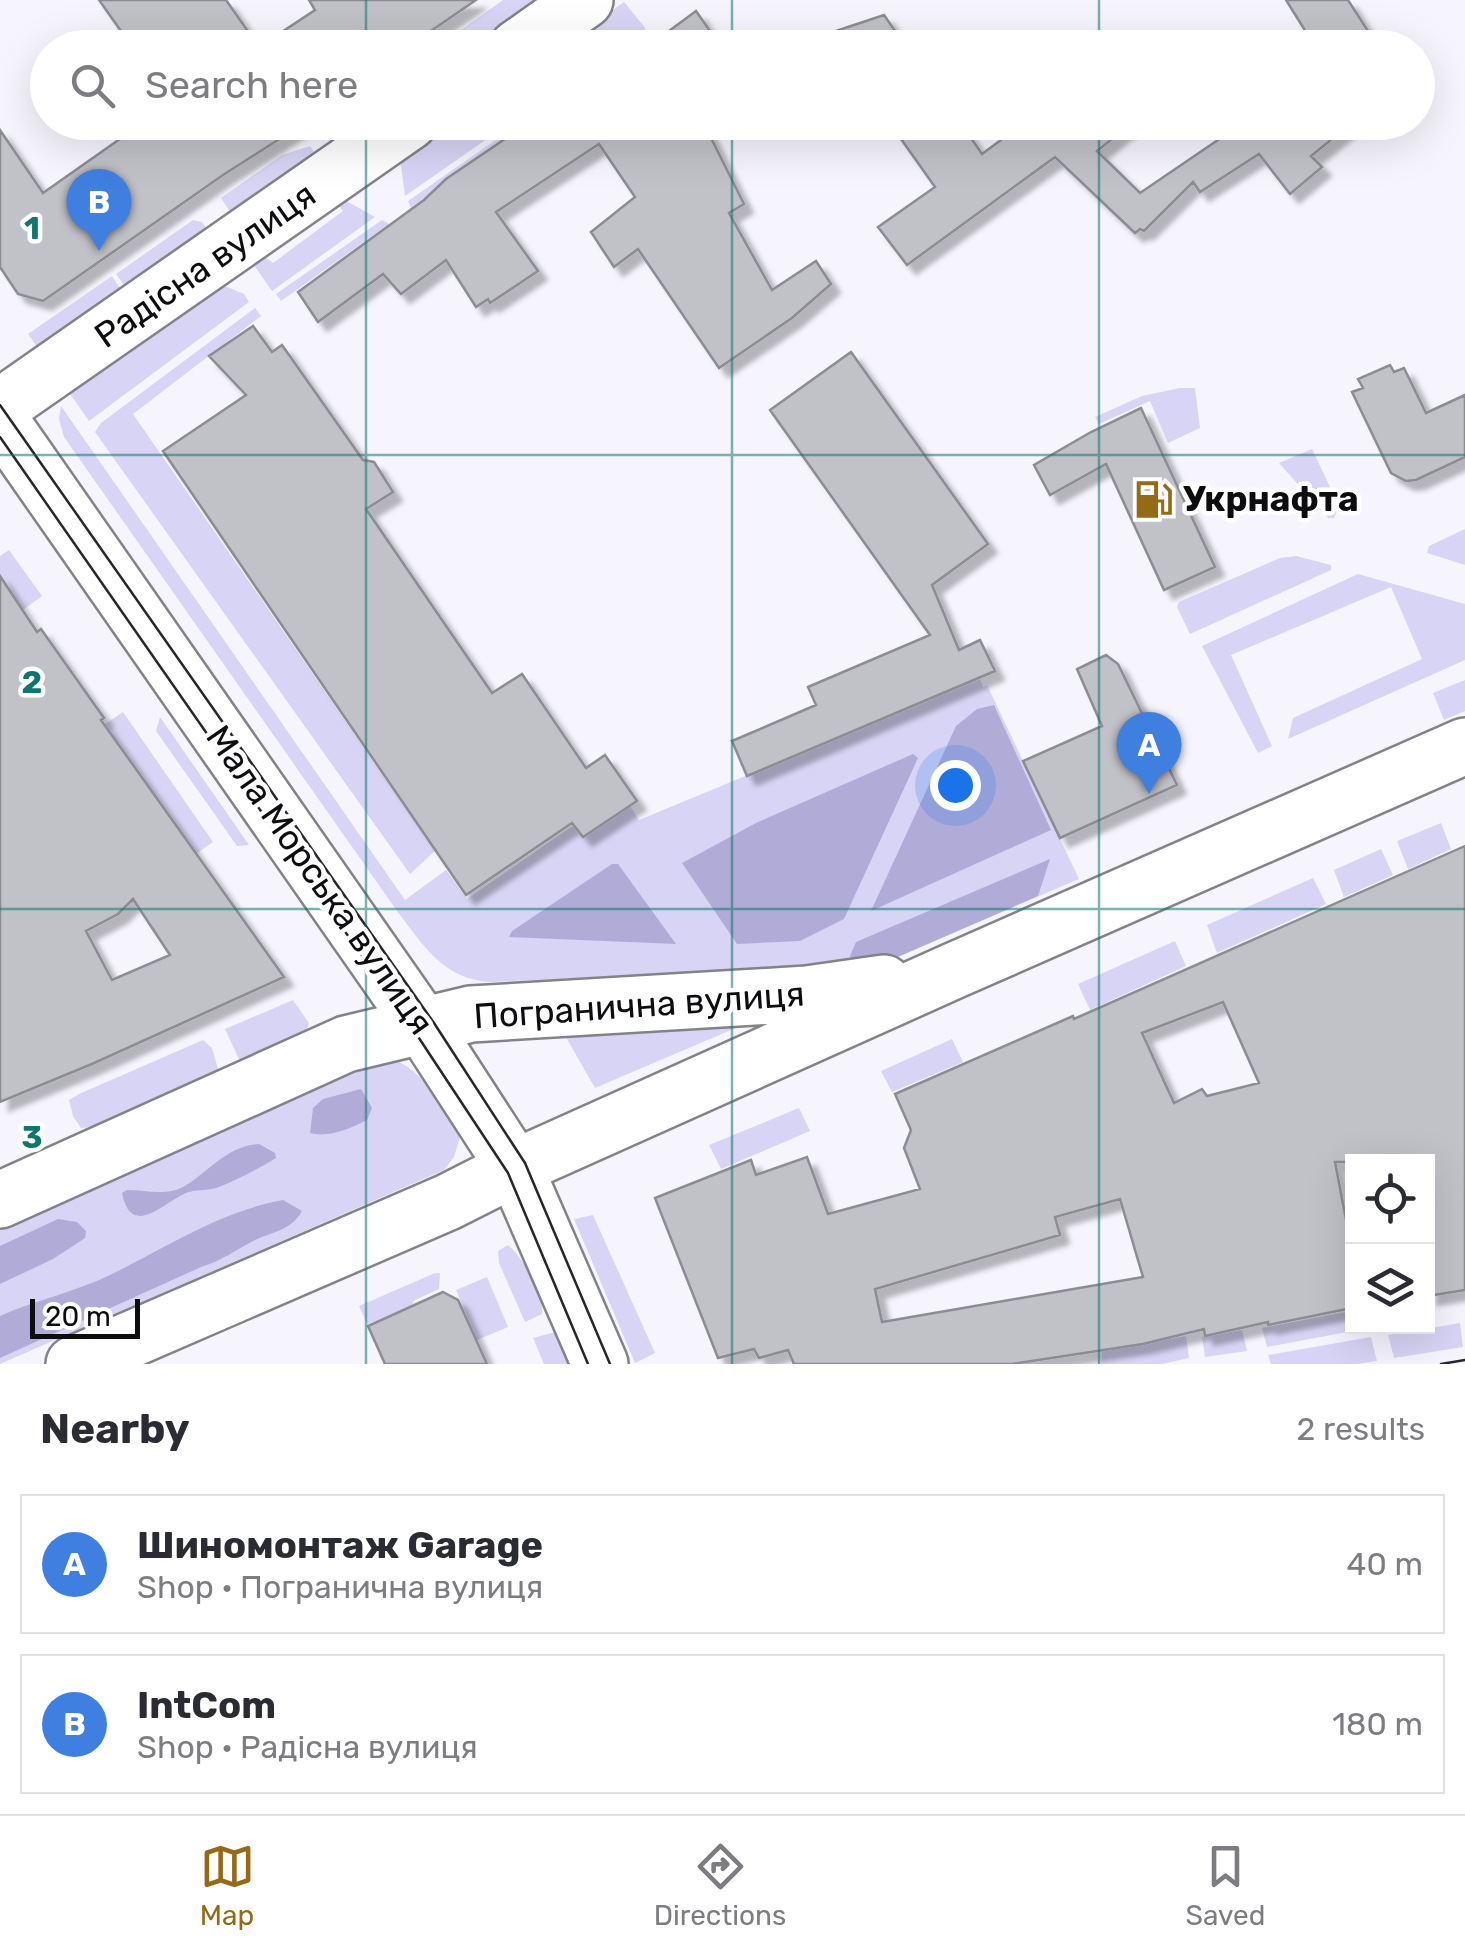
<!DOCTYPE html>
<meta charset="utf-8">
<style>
:root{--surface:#fff;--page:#f2f2f3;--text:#2b2b33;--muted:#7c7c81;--line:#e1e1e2;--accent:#956a17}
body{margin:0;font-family:Rubik,sans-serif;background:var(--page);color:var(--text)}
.controls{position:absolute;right:30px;bottom:30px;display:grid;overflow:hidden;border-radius:0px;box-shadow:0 10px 40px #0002}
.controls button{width:90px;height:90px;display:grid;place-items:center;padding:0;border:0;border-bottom:2px solid var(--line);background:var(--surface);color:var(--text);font:50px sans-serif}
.scale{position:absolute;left:30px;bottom:25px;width:110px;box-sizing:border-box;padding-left:10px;border:5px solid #0d0c0f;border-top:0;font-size:28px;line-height:35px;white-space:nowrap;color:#0d0c0f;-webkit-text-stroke:8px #fff;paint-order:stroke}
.you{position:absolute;left:955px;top:785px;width:35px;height:35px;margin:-25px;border:8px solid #fff;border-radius:50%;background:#1a73e8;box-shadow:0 0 0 15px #1a73e833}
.badge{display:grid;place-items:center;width:65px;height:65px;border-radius:50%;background:var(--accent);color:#fff;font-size:32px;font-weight:700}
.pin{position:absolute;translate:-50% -82px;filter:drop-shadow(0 2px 5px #0008)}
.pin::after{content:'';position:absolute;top:52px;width:35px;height:30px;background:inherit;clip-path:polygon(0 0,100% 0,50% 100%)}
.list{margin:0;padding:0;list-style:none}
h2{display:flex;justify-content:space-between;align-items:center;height:130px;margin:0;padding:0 40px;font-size:42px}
h2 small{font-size:32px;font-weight:400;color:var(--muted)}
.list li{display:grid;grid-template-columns:65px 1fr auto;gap:30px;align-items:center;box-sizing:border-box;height:140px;margin:0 20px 20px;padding:0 20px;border:2px solid var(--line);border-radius:0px}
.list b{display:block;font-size:38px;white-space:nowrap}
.list p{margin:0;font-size:32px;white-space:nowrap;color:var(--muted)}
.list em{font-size:32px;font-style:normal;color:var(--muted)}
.icon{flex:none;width:55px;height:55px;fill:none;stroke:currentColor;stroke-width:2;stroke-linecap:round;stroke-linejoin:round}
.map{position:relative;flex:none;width:1465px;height:1364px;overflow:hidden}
.search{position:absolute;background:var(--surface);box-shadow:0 10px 40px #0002;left:30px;right:30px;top:30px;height:110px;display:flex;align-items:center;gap:25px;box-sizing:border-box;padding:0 35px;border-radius:55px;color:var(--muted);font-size:38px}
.sheet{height:450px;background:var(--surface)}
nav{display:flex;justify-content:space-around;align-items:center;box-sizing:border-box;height:140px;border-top:2px solid var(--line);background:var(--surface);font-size:28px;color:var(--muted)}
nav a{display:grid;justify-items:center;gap:5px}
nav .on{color:var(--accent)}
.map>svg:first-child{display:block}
</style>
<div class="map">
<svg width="1465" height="1364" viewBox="0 0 1465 1364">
<defs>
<filter id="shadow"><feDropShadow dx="9" dy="9" stdDeviation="2.5" flood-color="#0004"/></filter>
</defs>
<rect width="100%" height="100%" fill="#f6f5fd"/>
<path fill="#d7d4f5" d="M503,0H549L481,47H446L443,43Z
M624,2L646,29L616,47L559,48Z
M451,123H510L405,196L400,158Z
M520,123H529L446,179L447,182L411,208L408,201Z
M310,146L319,159L234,218L221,198L282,155Z
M341,198L375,217L272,291L254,265L261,254L273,263L343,211L336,201Z
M193,220L202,222L210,234L128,291L116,274Z
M382,220L389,224L281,301L276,294Z
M112,276L124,294L40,351L28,334Z
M225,286L244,294L249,302L89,421L68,391L209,290Z
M255,308L261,316L133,414L435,851L410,874L95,432L101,423Z
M1180,388H1195L1200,428L1168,443L1150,401L1099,424L1095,417L1142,396Z
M61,406L405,900L446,870L467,899L574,825L583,837L630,806L639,820L980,679L983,687L987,685L1079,879L893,959L843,966L493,982C444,981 422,944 395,908L64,437L59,419Z
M1312,449L1339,506L1334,518H1328L1279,463Z
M1465,529V565L1427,553L1429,546Z
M9,550L42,596L23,610L0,576V556Z
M1296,556L1331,565V570L1190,634L1177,607L1179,602L1280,558Z
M1358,574L1465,604V660L1288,739L1293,718L1422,659L1391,587L1231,655L1272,746L1258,753L1202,646Z
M1465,680V711L1444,720L1433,693Z
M123,712L213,842L196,854L105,724Z
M160,717L249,845L237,846L156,731Z
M1441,823L1451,849L1408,869L1397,841Z
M1381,849L1393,875L1344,897L1334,870Z
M1313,878L1326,904L1217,953L1207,925Z
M1175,941L1186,966L1090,1010L1078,984Z
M293,1000L309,1023L307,1029L240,1061L225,1029Z
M745,1024L595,1088L563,1032Z
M952,1039L963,1062L892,1092L881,1071Z
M203,1040L212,1048L218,1069L213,1075L91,1127L81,1128L73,1116L69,1100L79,1094Z
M399,1062C427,1075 443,1112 460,1137L454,1157L444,1170L0,1364V1230L349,1075L377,1065Z
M799,1108L810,1131L721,1169L709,1145Z
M593,1215L655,1353L635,1363L574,1219Z
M508,1245C524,1259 544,1292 542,1314L525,1322L499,1263L498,1251Z
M435,1273H440L439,1289L413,1301L414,1305L368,1325L359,1306Z
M487,1277L508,1327L477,1340L456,1290Z
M1352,1311V1326L1368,1328L1267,1347L1262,1328Z
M1460,1323L1463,1347L1394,1358L1388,1335Z
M1242,1330L1247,1351L1205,1357L1202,1337Z
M555,1332L569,1364H544L533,1338Z
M1186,1336L1189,1358L1162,1364H1101L1102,1351Z
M1371,1337L1377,1361L1357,1364H1271L1268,1355Z"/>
<path fill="#b0acd7" d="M994,705L1051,830L871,911L956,726L977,709Z
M913,754L918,758L844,919L800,941L737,944L682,863L756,823Z
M1050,859L1038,896L893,959L855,964L850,956L856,942Z
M612,864H618L676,944L509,937L512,931Z
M361,1089L372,1108L367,1120C349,1129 329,1138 310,1133L313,1108L323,1099Z
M259,1144L275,1153L276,1158C258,1169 239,1179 219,1187C209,1191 199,1189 189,1192C165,1200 132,1241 122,1193L127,1190C145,1190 166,1196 183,1187C209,1172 226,1146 259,1144Z
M283,1200L302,1211C291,1231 271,1232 253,1241C234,1251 223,1260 201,1267L0,1358V1316C36,1300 75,1292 110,1275C165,1248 221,1211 283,1200Z
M58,1219L77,1222L86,1231L85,1238L53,1259L0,1284V1246Z"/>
<path fill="#c1c1c8" stroke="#8c8c93" stroke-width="2.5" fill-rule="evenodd" filter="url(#shadow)" d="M99,0H226L259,47L315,10L309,0H476L406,48H133Z
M1286,0H1348L1379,48H1316Z
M696,11L722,48H646Z
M884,15L907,48H803V42Z
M144,122H306L223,175L43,301L18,294L0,267V130L43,193Z
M530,122H703L744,204L729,213L772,290L816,261L831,284L792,318L719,368L638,249L614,267L591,232L635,197L599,144L496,212L538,271L490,303L488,299L476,307L446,260L401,294L383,274L318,322L298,292L424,200L446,179Z
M889,122H960L982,154L1025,122H1133L1097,151L1140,193L1237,127L1233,122H1353L1311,156L1322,167L1290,194L1259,154L1200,192L1193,182L1144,231L1140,229L1135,233L1055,157L907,265L878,227L935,187Z
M253,326L272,352L282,345L363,460L374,462L393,492L366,509L492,693L522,674L586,768L605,755L637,801L583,837L572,823L466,895L163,451L246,395L209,356Z
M851,352L988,544L932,585L959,650L980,640L995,671L747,776L732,741L816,705L808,687L930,635L770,410Z
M1390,365L1394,372L1404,368L1426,413L1465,395V457L1416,480L1406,481L1391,473L1352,392L1363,388L1358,379Z
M1141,408L1215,567L1164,590L1106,464L1050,495L1034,465L1091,432Z
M0,576L37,632L41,629L104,718L101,720L284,977L92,1064L0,1102ZM133,899L170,955L112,980L86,931L118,914Z
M1106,655L1118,664L1177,785L1060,838L1023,761L1102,726L1077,669Z
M1465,846V1290L1428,1296V1162H1335L1352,1251V1308L1268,1325V1322L1205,1336L1204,1329L1143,1344L1012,1364H794L788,1350L759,1358L754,1349L718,1358L655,1198L751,1160L756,1175L807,1157L828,1214L920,1189L904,1148L911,1130L895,1094L1073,1016L1074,1019ZM1223,1002L1259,1083L1207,1096L1202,1089L1174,1103L1142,1033ZM1120,1199L1143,1277L882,1322L875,1289L1060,1235L1055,1217Z
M443,1292L458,1300L487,1364H385L368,1326Z"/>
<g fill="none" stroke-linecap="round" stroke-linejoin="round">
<defs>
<path id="minor" d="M517,48L585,0
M0,407L409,122
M0,420L423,1026L515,1168L600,1364"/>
<path id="major" d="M0,1200L346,1044L471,1014L807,994L884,983
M74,1364L448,1202L525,1163L953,971L1465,746"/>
</defs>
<use href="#minor" stroke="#828289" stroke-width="60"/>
<use href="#major" stroke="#828289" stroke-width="60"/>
<use href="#minor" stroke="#fff" stroke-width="55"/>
<use href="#major" stroke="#fff" stroke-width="55"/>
<path stroke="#27262a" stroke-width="2.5" d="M0,405L434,1023L525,1163L610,1364
M0,437L413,1029L508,1173L588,1364
M1441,1364L1465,1360"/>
</g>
<path fill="none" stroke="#0f766e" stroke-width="2.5" stroke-opacity="0.55" d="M366,0V48M732,0V48M1099,0V48M366,122V1364M732,122V1364M1099,122V1364M0,455H1465M0,909H1465"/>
<defs>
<symbol id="fuel-bare" viewBox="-9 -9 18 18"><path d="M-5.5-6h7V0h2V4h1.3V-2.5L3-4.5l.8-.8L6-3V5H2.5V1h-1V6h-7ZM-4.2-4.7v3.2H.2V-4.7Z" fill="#956a17" stroke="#fff" stroke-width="2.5" paint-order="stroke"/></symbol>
</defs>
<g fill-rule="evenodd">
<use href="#fuel-bare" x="1126" y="472" width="55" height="55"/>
</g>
<g text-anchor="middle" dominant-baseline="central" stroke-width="9" stroke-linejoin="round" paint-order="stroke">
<g font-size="35" fill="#0d0c0f" stroke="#fff">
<text transform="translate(205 265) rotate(-35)">Радісна вулиця</text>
<text transform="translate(320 880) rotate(55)">Мала Морська вулиця</text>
<text transform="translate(639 1005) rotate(-4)">Погранична вулиця</text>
</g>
<g font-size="35" font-weight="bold" fill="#0d0c0f" stroke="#fff" text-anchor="start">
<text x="1183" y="499">Укрнафта</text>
</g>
</g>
<g font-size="32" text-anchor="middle" font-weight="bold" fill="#0f766e" stroke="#fff" stroke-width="9" stroke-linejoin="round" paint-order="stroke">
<text x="32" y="239">1</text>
<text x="32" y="693">2</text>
<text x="32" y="1148">3</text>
</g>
</svg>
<div class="controls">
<button><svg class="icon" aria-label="locate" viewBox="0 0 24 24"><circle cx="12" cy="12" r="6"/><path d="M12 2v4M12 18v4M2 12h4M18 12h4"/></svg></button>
<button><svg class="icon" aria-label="layers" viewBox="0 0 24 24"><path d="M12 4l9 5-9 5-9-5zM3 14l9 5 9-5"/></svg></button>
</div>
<div class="scale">20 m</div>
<div class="you"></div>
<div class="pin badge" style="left:1149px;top:794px;background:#3f7fe0">A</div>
<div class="pin badge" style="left:99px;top:251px;background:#3f7fe0">B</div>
<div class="search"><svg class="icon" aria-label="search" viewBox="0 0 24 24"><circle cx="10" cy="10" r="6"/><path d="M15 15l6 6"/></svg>Search here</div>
</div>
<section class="sheet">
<h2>Nearby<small>2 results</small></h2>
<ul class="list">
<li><span class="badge" style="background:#3f7fe0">A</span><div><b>Шиномонтаж Garage</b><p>Shop · Погранична вулиця</p></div><em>40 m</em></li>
<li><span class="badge" style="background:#3f7fe0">B</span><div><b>IntCom</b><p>Shop · Радісна вулиця</p></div><em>180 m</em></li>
</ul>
</section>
<nav>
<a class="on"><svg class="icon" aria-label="map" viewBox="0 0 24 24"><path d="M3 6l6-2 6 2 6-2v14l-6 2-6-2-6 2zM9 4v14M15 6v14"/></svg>Map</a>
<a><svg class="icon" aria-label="directions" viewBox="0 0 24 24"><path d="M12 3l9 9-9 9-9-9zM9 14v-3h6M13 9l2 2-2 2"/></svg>Directions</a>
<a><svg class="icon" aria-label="saved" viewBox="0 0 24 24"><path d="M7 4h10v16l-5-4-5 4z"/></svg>Saved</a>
</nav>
